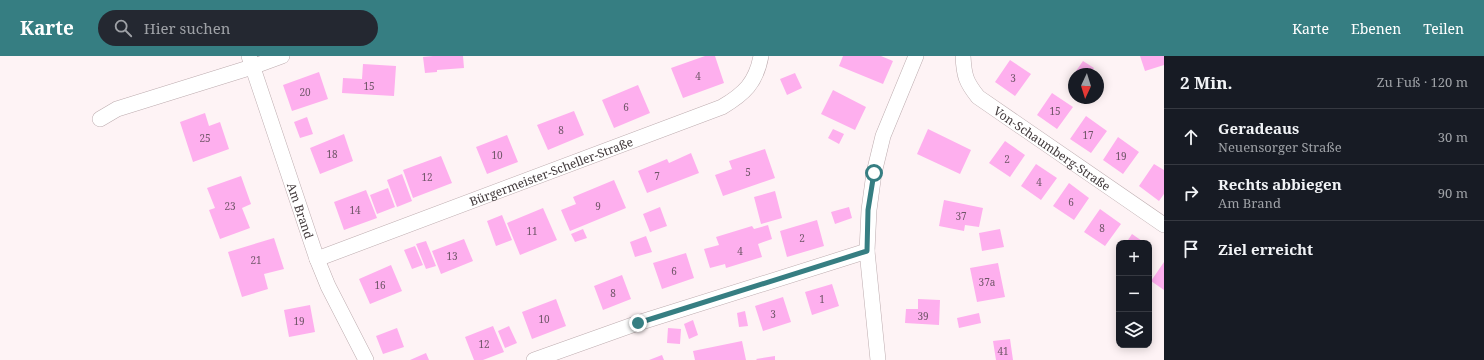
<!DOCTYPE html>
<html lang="de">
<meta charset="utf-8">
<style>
:root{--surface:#171b24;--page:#242831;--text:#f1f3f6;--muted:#9ea1a6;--line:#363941;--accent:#367e82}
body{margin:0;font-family:"Noto Serif",serif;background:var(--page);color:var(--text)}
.controls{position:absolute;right:12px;bottom:12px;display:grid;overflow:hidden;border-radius:8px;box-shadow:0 2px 10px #0003}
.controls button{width:36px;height:36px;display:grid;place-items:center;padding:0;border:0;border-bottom:1px solid var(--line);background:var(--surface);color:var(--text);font:20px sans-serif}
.compass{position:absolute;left:1068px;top:12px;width:36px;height:36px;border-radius:50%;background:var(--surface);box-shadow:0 2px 10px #0003;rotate:184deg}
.stop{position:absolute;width:12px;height:12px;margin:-9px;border:3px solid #367e82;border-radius:50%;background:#fff}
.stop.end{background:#367e82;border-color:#fff;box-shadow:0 1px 4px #0008}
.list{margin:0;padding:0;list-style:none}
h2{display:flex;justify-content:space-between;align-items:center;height:52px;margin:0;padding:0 16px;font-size:17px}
h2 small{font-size:13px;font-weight:400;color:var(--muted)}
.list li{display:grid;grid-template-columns:26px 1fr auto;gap:12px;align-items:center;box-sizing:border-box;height:56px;padding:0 16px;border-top:1px solid var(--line)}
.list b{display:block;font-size:15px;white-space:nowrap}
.list p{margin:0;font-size:13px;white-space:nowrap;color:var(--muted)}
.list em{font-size:13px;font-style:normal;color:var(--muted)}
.icon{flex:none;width:22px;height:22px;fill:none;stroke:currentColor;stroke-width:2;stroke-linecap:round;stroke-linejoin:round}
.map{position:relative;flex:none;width:1164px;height:304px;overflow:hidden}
header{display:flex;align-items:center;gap:24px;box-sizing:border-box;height:56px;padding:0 20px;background:var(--accent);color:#fff}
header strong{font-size:19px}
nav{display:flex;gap:22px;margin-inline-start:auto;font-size:14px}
.search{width:280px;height:36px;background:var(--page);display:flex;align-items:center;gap:10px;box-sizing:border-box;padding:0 14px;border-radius:22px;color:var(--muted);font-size:15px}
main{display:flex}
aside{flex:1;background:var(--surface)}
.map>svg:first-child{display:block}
</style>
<header>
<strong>Karte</strong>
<div class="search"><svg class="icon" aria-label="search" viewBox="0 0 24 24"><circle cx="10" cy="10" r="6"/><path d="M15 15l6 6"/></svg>Hier suchen</div>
<nav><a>Karte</a><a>Ebenen</a><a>Teilen</a></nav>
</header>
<main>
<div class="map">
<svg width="1164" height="304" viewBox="0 0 1164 304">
<rect width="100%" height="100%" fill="#fef3f5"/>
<path fill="#feafee" d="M433,0H463L464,12L437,14V16L425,17L423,1Z
M705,0H715L724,27L683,42L671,12Z
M843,0H881L893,5L883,28L839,10Z
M1140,0H1164V9L1145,15Z
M1010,4L1031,18L1015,40L995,26Z
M1083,5L1094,12L1090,18H1080L1076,15Z
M363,8L396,10L394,40L342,37L343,22L362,23Z
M319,16L328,43L292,55L283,29Z
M795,17L802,32L787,39L780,23Z
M638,29L650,57L614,72L602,44Z
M833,34L866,51L855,74L821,58Z
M1052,37L1073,51L1057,73L1037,59Z
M574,55L584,79L548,94L537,69Z
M205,57L209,70L220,66L229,93L193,106L180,66Z
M1086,60L1107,75L1091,97L1070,83Z
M307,61L313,78L300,82L294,66Z
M833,73L844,78L839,88L828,82Z
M928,73L971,94L960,118L917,98Z
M344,78L353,105L320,118L310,92Z
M507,79L518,106L487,118L476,91Z
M1118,81L1139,96L1123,118L1103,104Z
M1005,85L1025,99L1010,121L989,107Z
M765,93L775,122L723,140L715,119L732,113L729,105Z
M691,97L699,117L647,137L638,115L667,103L669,107Z
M441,100L452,127L413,142L403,114Z
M1036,108L1057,122L1041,144L1021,130Z
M1154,108L1164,114V138L1159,145L1139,130Z
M402,118L412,145L397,151L387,124Z
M241,120L251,148L242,152L250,172L220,183L209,154L215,152L207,132Z
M614,124L626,152L570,175L561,154L576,148L573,141Z
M1069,127L1089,142L1074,164L1053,150Z
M388,132L395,151L377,158L370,139Z
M366,134L377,162L344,174L334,146Z
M775,135L782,162L761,168L754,141Z
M944,144L983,152L979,171L965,169L964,175L939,170Z
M660,151L667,170L650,176L643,158Z
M849,151L852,162L835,168L831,156Z
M543,152L557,184L520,199L507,167Z
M1100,153L1121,168L1105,190L1084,176Z
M502,159L512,184L496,190L487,165Z
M817,164L824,190L787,201L780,175Z
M768,169L772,183L758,188L762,201L726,212L725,208L710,212L704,193L719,189L716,181L752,170L754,173Z
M583,173L587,182L575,186L571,178Z
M1000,173L1004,191L982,195L979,177Z
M1132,178L1145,187H1126Z
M646,180L652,196L635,201L630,186Z
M274,182L284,213L264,218L268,233L242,241L228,196Z
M464,183L473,205L441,218L432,195Z
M426,185L436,210L426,213L416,188Z
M415,190L423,209L412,213L404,194Z
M686,197L694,222L662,233L653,207Z
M1164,206V234L1151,225Z
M998,207L1005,241L977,246L970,212Z
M391,209L402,235L370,248L359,223Z
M622,219L631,243L603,254L594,230Z
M832,228L839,250L812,259L805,236Z
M783,241L791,266L763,275L755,250Z
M556,243L566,270L532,283L522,256Z
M918,243L940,244L939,269L905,267L906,253H918Z
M310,249L315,276L289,281L284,254Z
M745,255L748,270L739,271L737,257Z
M979,257L981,267L959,272L957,262Z
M693,264L698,279L689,283L684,268Z
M493,270L504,296L483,304H474L465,281Z
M509,270L517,287L505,292L498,275Z
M397,272L404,291L383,298L376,280Z
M668,272L681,273L680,288L667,287Z
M1010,283L1013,304H996L993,285Z
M742,285L746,304H695L693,295Z
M426,297L429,304H410Z
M662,299L664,304H649Z
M775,300V304H757L756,303Z"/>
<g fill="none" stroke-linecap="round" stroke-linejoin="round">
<defs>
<g id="street">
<path id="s1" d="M249,0L317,203L328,230L366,304"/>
<path id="s2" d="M963,0C964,20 966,26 978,41L1164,169"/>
<path d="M100,63L117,53L252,11L282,0"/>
<path id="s3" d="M317,203L722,51C744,38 756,27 761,0"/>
<path d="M534,304L638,267L867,195"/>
<path d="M878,304L867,195L869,154L874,117L883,80L916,0"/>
</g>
</defs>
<use href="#street" stroke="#bdacaf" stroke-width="16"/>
<use href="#street" stroke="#fff" stroke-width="15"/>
</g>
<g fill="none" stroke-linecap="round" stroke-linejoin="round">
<path stroke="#367e82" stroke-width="5" d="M638,267L867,195L868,154L874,117"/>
</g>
<g text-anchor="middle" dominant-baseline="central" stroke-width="3" stroke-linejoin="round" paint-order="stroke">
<g font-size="10" fill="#705668">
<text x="698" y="20">4</text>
<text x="1013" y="22">3</text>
<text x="369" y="30">15</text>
<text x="305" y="36">20</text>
<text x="626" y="51">6</text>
<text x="1055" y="55">15</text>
<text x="561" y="74">8</text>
<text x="1088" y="79">17</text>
<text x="205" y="82">25</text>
<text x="332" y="98">18</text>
<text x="497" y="99">10</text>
<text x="1121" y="100">19</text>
<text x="1007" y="103">2</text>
<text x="748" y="116">5</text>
<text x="657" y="120">7</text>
<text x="427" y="121">12</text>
<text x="1039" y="126">4</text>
<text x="1071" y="146">6</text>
<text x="230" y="150">23</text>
<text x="598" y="150">9</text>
<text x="355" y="154">14</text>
<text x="961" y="160">37</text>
<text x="1102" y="172">8</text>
<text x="532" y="175">11</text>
<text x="802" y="182">2</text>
<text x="740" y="195">4</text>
<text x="452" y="200">13</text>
<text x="256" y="204">21</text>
<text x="674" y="215">6</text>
<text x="987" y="226">37a</text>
<text x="380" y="229">16</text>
<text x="613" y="237">8</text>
<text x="822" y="243">1</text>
<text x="773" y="258">3</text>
<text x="923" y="260">39</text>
<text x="544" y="263">10</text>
<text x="299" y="265">19</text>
<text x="484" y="288">12</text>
<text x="1003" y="295">41</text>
</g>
<g font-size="12" fill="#41393b" stroke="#fff">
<text stroke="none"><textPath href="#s2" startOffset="135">Von-Schaumberg-Straße</textPath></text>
<text stroke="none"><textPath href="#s3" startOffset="250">Bürgermeister-Scheller-Straße</textPath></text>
<text stroke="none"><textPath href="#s1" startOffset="163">Am Brand</textPath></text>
</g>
</g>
</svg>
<div class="controls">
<button>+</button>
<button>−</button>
<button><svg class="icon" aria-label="layers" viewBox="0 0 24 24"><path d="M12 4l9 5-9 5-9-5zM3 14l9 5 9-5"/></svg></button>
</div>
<svg class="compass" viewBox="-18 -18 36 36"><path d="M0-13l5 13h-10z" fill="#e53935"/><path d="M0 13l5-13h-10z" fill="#9ea1a6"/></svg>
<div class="stop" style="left:874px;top:117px"></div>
<div class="stop end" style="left:638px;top:267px"></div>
</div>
<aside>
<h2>2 Min.<small>Zu Fuß · 120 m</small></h2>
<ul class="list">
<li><svg class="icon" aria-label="ahead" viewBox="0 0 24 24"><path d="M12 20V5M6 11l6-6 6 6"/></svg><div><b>Geradeaus</b><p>Neuensorger Straße</p></div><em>30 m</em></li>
<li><svg class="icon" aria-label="right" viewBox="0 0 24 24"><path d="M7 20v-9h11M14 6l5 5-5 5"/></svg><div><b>Rechts abbiegen</b><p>Am Brand</p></div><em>90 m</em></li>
<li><svg class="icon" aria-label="arrive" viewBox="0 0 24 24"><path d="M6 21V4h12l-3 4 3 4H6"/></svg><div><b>Ziel erreicht</b></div></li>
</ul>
</aside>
</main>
